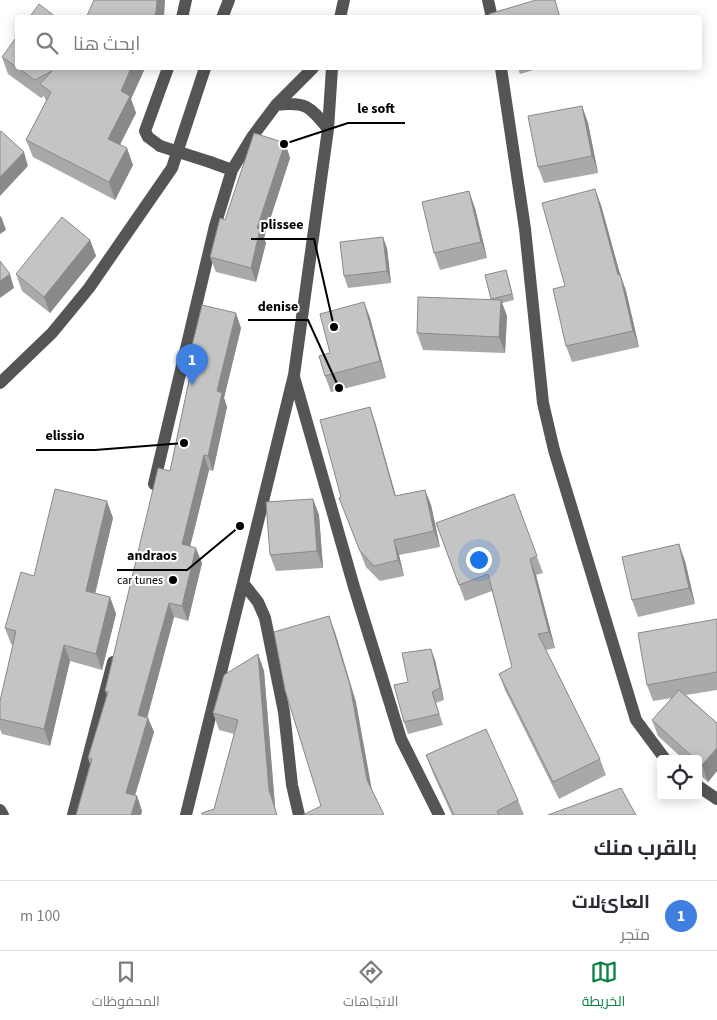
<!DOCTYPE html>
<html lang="ar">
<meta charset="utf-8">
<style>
:root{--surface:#fff;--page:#f2f2f3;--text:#2b2b33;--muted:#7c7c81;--line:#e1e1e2;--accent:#0b8043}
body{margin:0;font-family:"Source Sans 3",Cairo,sans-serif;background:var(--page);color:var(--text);direction:rtl}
.controls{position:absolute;right:15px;bottom:15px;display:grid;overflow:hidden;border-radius:5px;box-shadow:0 2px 12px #0003}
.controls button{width:45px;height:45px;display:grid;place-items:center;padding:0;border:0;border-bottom:1px solid var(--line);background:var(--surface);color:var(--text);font:25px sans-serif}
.you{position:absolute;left:478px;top:559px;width:18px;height:18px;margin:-12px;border:4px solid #fff;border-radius:50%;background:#1a73e8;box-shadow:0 0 0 8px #1a73e833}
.badge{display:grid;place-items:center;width:32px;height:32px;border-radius:50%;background:var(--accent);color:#fff;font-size:16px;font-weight:700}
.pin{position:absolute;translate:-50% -41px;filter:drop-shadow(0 1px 2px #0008)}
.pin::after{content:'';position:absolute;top:26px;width:18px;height:15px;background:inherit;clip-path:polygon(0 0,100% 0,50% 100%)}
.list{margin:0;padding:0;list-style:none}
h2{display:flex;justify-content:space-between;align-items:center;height:65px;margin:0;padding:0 20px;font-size:21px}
h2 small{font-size:16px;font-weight:400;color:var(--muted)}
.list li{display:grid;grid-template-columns:32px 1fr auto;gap:15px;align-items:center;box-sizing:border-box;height:70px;padding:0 20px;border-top:1px solid var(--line)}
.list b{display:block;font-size:19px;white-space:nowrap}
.list p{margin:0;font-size:16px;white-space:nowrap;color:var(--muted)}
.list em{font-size:16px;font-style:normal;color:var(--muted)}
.icon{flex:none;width:28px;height:28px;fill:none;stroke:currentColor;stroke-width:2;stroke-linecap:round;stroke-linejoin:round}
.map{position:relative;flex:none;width:717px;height:815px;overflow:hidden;direction:ltr}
.search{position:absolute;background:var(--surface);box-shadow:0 2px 12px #0003;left:15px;right:15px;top:15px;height:55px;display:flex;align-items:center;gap:12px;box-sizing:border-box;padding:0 18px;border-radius:5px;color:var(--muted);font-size:19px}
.sheet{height:135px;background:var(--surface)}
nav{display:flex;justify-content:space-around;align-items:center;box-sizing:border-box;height:70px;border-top:1px solid var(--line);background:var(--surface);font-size:14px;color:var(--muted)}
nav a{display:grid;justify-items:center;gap:2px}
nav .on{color:var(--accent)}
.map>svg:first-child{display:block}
</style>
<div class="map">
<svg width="717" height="815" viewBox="0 0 717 815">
<rect width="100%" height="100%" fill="#fff"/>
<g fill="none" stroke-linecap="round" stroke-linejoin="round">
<path stroke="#555" stroke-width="12" d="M488,0L492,18
M182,18L186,0
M222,18L229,0
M340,18L344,0
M501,68L525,229L543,403L554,450L636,720L665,759
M276,105C305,101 310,106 328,129
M160,146L148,137L145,131L168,68
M210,162L232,170
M294,377L354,587L401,739L439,815
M0,383L52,333L89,288L172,168L205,68
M154,484L215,226L232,170L252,137L276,105L313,68
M243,583L258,602L265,618L284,712L292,785L299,815
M698,786L717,799
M0,810L3,815
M73,815L113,662
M186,815L294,375L328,129L332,68"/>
<path stroke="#555" stroke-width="12" d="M160,146L210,162"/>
</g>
<path fill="#a9a9a9" d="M2,57L145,68L131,99L136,113L120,145L133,165L115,200L33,157L26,140L46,101L44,96L41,98L8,74Z
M518,68H540L520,74Z
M582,106L588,123L598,173L544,183L538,167Z
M285,143L290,158L264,238L266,243L256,282L216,272L210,257L225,220Z
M601,205L620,274L626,291L639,347L572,362L566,346L565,286Z
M475,208L487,258L440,270L434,253Z
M90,240L96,256L50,313L22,291L16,274Z
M387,248L391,283L348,288L344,276Z
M506,270L514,300L502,303L507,316L505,353L423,350L417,333L491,300Z
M364,302L370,318L386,378L331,392L325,376L330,353Z
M241,328L224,398L227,407L213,471L209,470L190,547L202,563L188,621L174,617L147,717L148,718L154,732L135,796H137L142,811L141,815H76L90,764L88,758L107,695L105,691L170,471L189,380L186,370Z
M375,422L396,496L425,490L431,505L440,547L399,555L404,576L380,581L366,567L339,498L341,497Z
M514,494L543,573L536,575L555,648L546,650L600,759L606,775L559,799L505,690L499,674L512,667L492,591L465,601L436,523Z
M313,499L319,515L323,568L276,571L270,555Z
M113,518L95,593L110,597L116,614L102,670L70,661L50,746L2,734L0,729V701L13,645L11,644L5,628L34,576Z
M685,561L695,604L638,617L632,600Z
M717,619V690L686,695L717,723V771L708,782L698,773V759H683L658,736L652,720L672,698L653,701L647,685Z
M258,654L264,671L275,806L214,809L234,734L219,730L213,713Z
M435,660L444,700L436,703L443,725L408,734L404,722L408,682Z
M426,755L518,800L524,815H452L432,771Z"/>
<path fill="#898989" d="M157,0H165L164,18H154Z
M131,68H145L131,99L136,113L114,156L108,139L121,91Z
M582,106L588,123L598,173L592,156Z
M285,143L290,158L264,238L266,243L256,282L251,268L257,228Z
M127,148L133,165L115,200L109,182Z
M24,152L28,166L0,196V177Z
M595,189L601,205L624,289L620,274L626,291L639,347L633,331Z
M469,191L475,208L487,258L481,242Z
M1,216L6,230L0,234V217Z
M383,237L387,248L391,283L387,271Z
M90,240L96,256L50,313L44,297Z
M506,270L508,276L514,300L512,294Z
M10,274L14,288L0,298V281Z
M501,300L507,316L505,353L499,337Z
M364,302L370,318L386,378L380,361Z
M236,313L241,328L224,398L227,407L213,471L208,456L217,391Z
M370,407L375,422L400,512L395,496Z
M204,455L209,470L187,559L182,544Z
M425,490L431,505L440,547L434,531Z
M313,499L319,515L323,568L317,551Z
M107,501L113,518L92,607L86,591Z
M394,540L399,555L404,576L398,560Z
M679,544L685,561L695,604L689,588Z
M196,548L202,563L188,621L182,606Z
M530,559L536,575L555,648L549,632Z
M110,597L116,614L102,670L96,654Z
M169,603L174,617L144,730L138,715Z
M329,616L335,632L356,702L373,796L367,780Z
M64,645L70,661L50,746L44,729Z
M431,649L435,660L444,700L440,688Z
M258,654L264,671L275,806L278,815L269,790Z
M148,718L154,732L131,808L126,793Z
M717,748V771L708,782L702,765Z
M137,796L142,811L141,815H131Z"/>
<path fill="#c4c4c4" stroke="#898989" d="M94,0H157L156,12L154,18H86Z
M536,0H555L560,18H490L489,14Z
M39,4L57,18H29Z
M18,35V68H131L121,91L130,96L108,139L127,148L109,182L26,140L51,92L40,84L52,71L35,80L2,57Z
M582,106L592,156L538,167L528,116Z
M1,131L24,152L0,177V132Z
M254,133L285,143L257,228L260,229L251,268L210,257L220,218L225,220Z
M595,189L618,275L620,274L633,331L566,346L553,289L565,286L542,203Z
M469,191L481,242L434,253L422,202Z
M62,217L90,240L44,297L16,274Z
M383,237L387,271L344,276L340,242Z
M0,261L10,274L0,281Z
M506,270L512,294L491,299L485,275Z
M418,297L501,300L499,337L417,333Z
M364,302L380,361L325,376L319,356L330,353L320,314Z
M202,305L236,313L217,391L222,393L208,456L204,455L182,544L196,548L182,606L169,603L138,715L148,718L126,793L137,796L131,815H76L92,759L88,758L108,692L105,691L158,468L170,471L191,371L186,370Z
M370,407L395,496L425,490L434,531L394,540L398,560L374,566L360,551L339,498L341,497L320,420Z
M55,489L107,501L86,591L110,597L96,654L64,645L44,729L0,719V701L16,631L5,628L21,572L34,576Z
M514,494L537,556L530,559L549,632L538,634L600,759L553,782L499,674L512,667L488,574L459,585L436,523Z
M313,499L317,551L270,555L266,502Z
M679,544L689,588L632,600L622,557Z
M329,616L350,685L367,780L384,815H303L321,806L285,690L274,632Z
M717,619V672L647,685L638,633Z
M431,649L440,688L432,692L439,714L404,722L394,685L408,682L402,653Z
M258,654L269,790L277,815H202V813L214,809L238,720L213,713L224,675Z
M679,690L717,723V748L702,765L698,762V759H695L652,720Z
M486,729L518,800L497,811L499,815H454L426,755Z
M621,788L636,815H548Z"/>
<circle fill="#000" stroke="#fff" stroke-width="2" cx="173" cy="580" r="5"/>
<g text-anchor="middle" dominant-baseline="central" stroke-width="4" stroke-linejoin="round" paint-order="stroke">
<g font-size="12" fill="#000" stroke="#fff" text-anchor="end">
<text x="163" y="580">car tunes</text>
</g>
</g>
<path fill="none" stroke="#000" stroke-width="2" d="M284 144L348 123H405M334 327L314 239H251M339 388L308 320H248M184 443L95 450H36M240 526L187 570H117"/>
<g fill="#000" stroke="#fff" stroke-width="2">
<circle cx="284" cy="144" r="5"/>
<circle cx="334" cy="327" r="5"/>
<circle cx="339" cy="388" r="5"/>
<circle cx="184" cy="443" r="5"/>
<circle cx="240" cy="526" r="5"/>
</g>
<g font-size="14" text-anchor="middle" font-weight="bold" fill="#000" stroke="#fff" stroke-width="4" stroke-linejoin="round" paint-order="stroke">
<text x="376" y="113">le soft</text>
<text x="282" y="229">plissee</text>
<text x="278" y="311">denise</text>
<text x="65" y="440">elissio</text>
<text x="152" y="560">andraos</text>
</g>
</svg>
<div class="controls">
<button><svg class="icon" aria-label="locate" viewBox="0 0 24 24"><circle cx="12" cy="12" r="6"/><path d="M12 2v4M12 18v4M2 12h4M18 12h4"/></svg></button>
</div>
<div class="you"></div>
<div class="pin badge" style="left:192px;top:385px;background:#3f7fe0">1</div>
<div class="search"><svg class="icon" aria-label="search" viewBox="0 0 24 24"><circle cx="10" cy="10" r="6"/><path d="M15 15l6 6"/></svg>ابحث هنا</div>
</div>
<section class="sheet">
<h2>بالقرب منك<small></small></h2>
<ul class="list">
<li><span class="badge" style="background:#3f7fe0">1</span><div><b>العائﻻت</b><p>متجر</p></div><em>100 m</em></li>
</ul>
</section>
<nav>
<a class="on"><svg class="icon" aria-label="map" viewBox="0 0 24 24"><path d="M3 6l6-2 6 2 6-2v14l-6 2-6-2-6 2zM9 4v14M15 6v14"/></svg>الخريطة</a>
<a><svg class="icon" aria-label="directions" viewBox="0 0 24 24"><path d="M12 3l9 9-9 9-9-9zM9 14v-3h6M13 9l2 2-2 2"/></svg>الاتجاهات</a>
<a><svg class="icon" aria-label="saved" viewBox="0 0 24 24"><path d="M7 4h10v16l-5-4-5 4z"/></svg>المحفوظات</a>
</nav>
